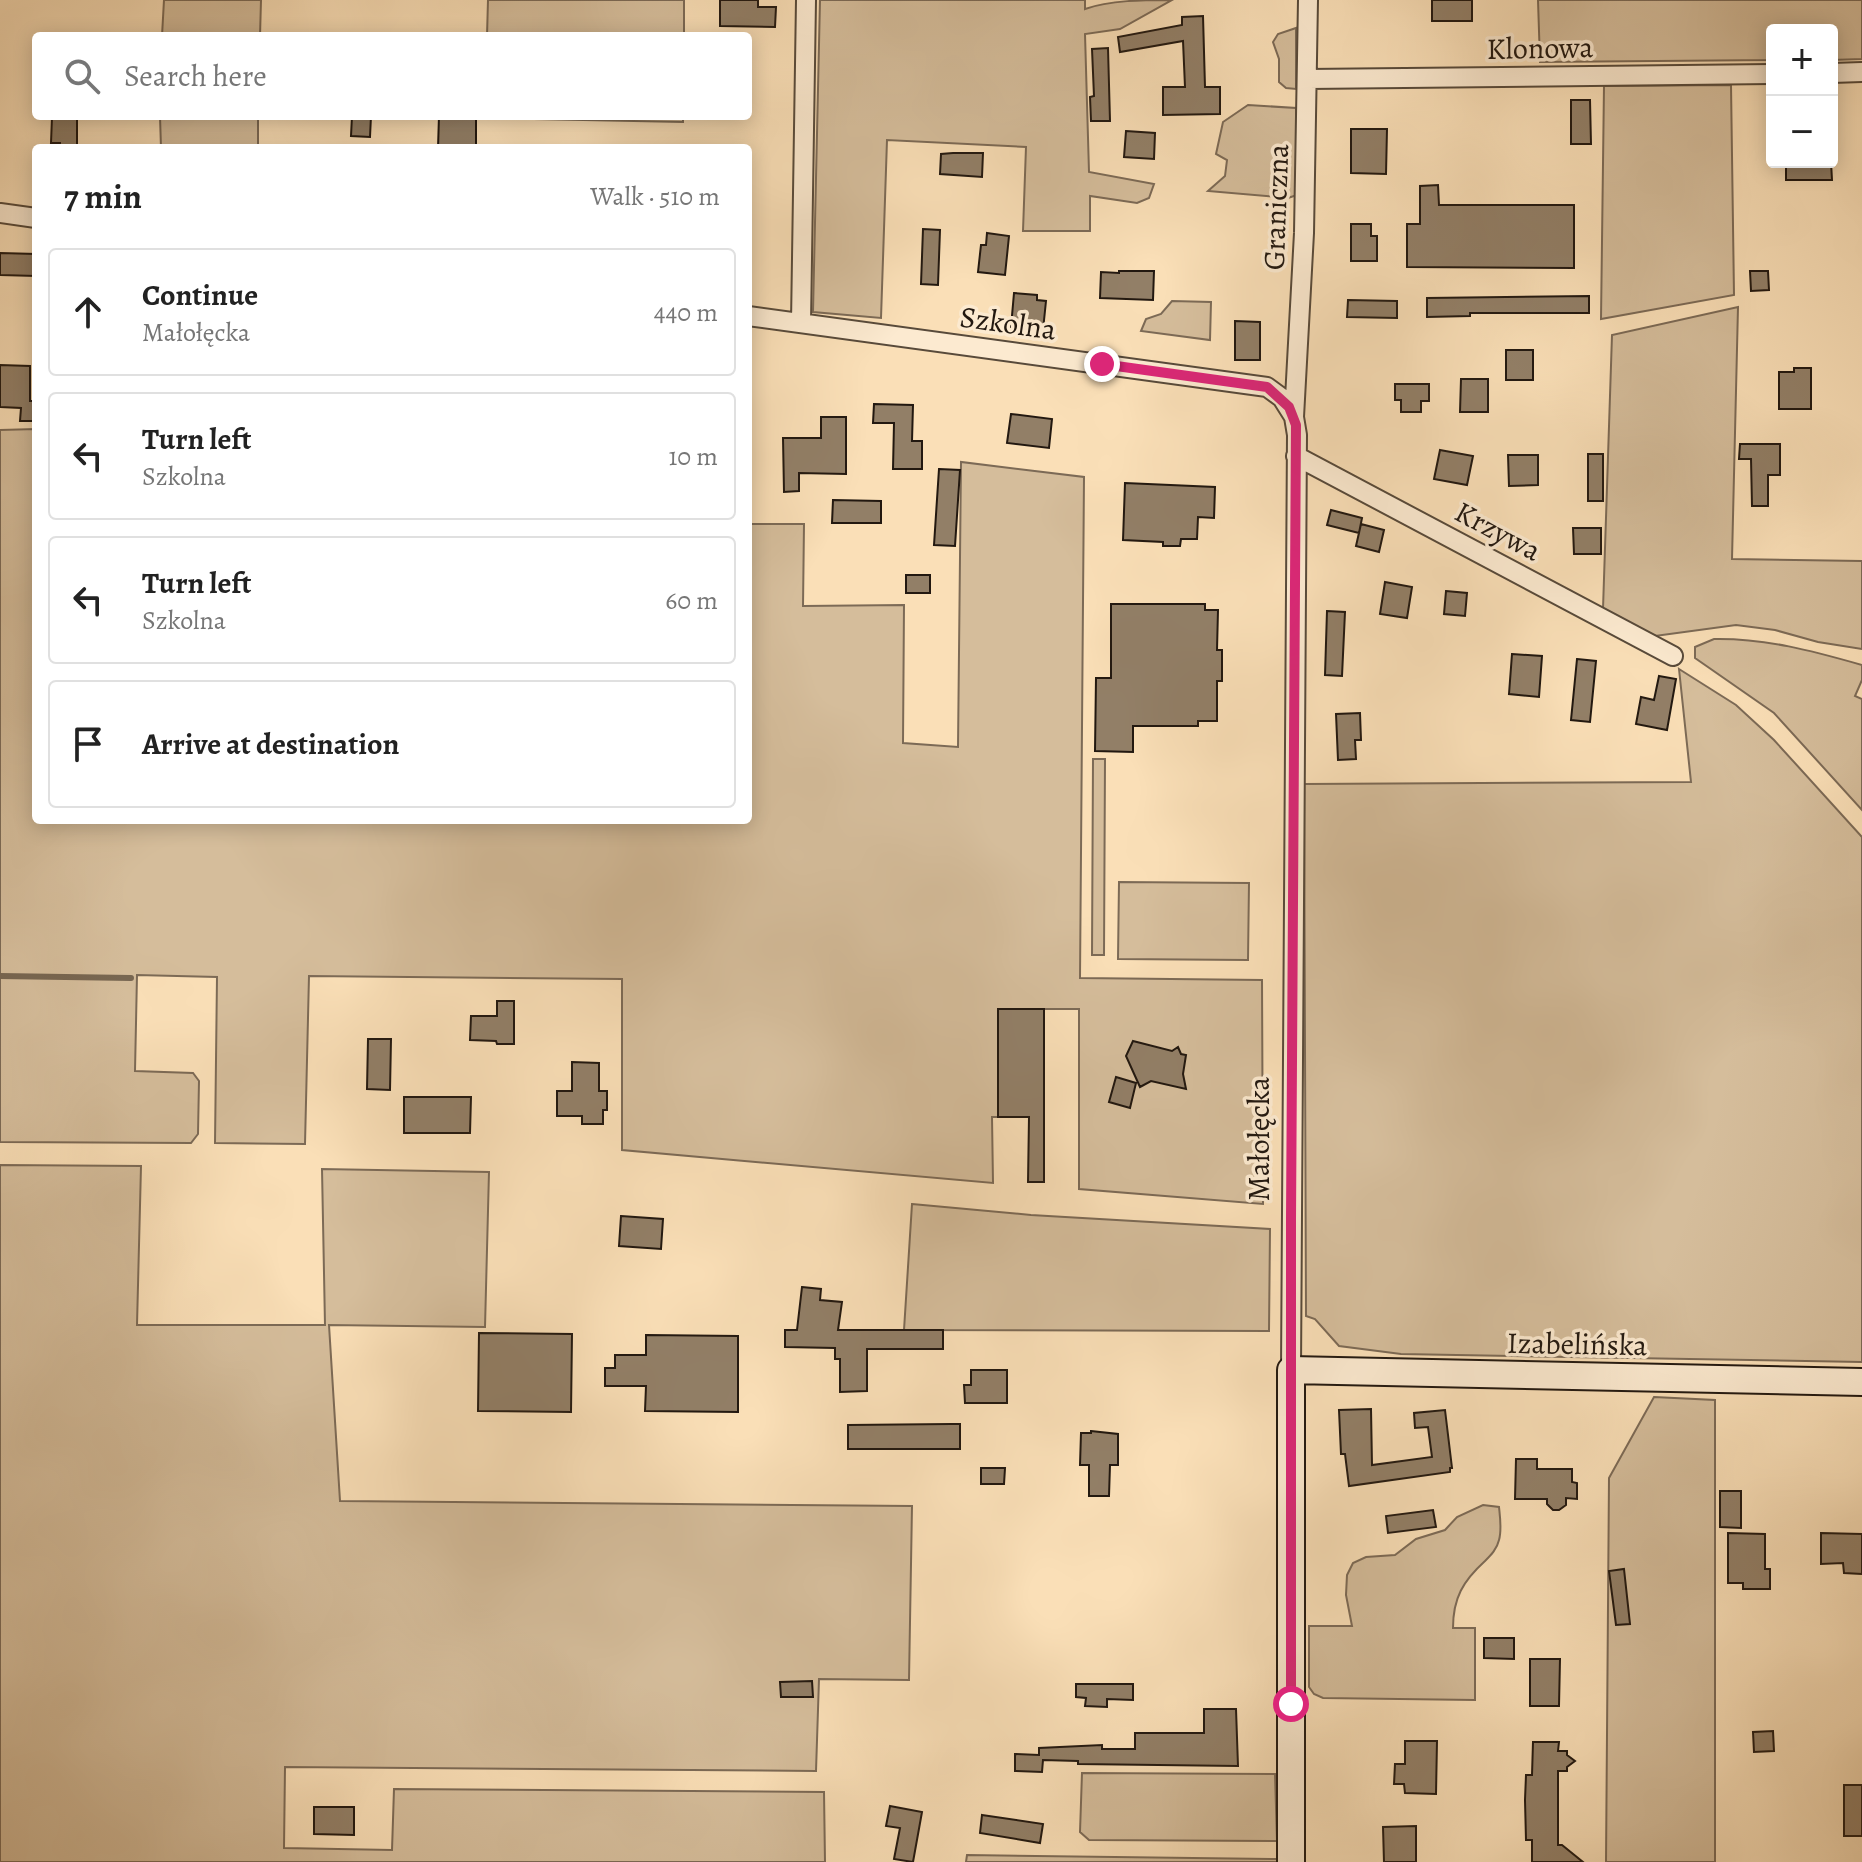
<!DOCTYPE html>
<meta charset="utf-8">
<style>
:root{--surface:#fff;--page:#f6f6f6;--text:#222;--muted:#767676;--line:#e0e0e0}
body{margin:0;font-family:Alegreya,serif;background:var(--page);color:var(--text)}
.controls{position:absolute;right:24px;top:24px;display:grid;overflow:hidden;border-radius:8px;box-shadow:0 4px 20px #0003}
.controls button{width:72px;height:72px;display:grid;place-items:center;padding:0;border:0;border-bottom:2px solid var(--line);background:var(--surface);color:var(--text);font:40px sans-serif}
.stop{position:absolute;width:24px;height:24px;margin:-18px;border:6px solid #db2777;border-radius:50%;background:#fff}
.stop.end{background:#db2777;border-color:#fff;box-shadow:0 2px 8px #0008}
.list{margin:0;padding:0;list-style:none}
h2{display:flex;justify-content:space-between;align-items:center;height:104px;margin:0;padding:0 32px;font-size:34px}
h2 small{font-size:26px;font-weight:400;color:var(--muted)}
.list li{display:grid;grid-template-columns:52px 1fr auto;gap:24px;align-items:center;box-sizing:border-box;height:128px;margin:0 16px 16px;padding:0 16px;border:2px solid var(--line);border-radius:8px}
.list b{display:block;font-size:30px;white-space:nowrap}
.list p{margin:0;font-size:26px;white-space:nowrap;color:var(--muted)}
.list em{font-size:26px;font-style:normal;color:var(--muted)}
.icon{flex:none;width:44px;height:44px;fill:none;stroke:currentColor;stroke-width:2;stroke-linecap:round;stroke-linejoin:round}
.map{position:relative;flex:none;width:1862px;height:1862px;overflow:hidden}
.search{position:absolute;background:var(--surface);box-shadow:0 4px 20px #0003;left:32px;top:32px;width:720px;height:88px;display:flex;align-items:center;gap:20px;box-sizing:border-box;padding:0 28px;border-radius:8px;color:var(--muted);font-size:30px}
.panel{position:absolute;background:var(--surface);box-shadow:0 4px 20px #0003;left:32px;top:144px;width:720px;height:680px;border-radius:8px}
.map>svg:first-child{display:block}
</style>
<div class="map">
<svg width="1862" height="1862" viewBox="0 0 1862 1862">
<rect width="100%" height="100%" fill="#fadfb7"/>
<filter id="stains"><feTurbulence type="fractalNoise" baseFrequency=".0025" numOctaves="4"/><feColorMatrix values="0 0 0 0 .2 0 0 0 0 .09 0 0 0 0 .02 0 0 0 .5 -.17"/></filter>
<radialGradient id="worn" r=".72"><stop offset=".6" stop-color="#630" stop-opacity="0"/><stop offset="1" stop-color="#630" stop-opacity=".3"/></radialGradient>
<path fill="#d5bd9b" stroke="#7c6a56" stroke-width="2" d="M164,0H261L260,36H162Z
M488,0H684V36H487Z
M820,0H1085V9C1110,0 1144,0 1172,0L1120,29L1085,34L1089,172L1154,184L1149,198L1137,203L1090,196V231H1023L1026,147L887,140L881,318L813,312Z
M1538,0H1862V59L1832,60V30H1772V60L1540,62Z
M1296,28V89L1286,88L1279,82V59L1273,42L1278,34Z
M1731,85L1734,295L1601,319L1604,86Z
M1248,105L1296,108L1297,195L1288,198L1208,191L1225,176L1227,160L1216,154L1223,122Z
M160,116H258V148H161Z
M486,116H683V122L486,118Z
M1172,301L1211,302L1210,340L1141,331L1146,319L1161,314Z
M1738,307L1732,559L1862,561V649L1818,642L1775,630L1736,625L1655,636L1603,609L1612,335Z
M36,429V820H748V524H804L803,606L904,605L903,743L958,747L961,462L1084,477L1080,978L1262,980L1263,1204L1079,1189V1009H998V1117H992L993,1183L622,1150V979L309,976L305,1144L215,1143L217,977L137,975L135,1071L193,1073L199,1081L198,1134L191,1143L0,1142V430Z
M1714,639C1765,638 1813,651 1862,665V680L1855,696L1862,699V810L1774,713L1695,658V647Z
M1679,669L1736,705L1774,740L1862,837V1362L1401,1354L1339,1346L1315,1319L1306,1316L1304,784L1691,782Z
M1093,759H1105L1104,955H1092Z
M1119,882L1249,883L1248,960L1118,959Z
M0,1165L141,1166L137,1325H325L322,1169L489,1172L485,1327L329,1325L340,1501L912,1506L909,1680L819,1679L816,1771L285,1767L284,1848L392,1850L394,1789L824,1792L825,1862H0Z
M912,1204L1031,1215L1270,1229L1269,1331L904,1330Z
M1654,1397L1715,1400V1862H1606L1609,1478Z
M1483,1505L1499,1507C1500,1517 1502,1530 1499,1540C1497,1549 1491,1555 1485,1561C1463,1581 1453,1598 1453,1628H1475V1700L1323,1698L1314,1694L1309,1687V1626H1352L1346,1595L1347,1575L1353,1563L1366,1557L1395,1555L1416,1539L1445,1530L1457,1517Z
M1082,1773L1275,1774L1277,1841L1089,1840L1080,1832Z
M967,1855L1277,1859V1862H966Z"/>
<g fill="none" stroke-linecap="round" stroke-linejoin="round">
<path stroke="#786752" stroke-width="6" d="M0,976L131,978"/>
</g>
<path fill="#927f67" stroke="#221810" stroke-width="2" d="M720,0H758V7H776L775,27L720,26Z
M1432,0H1472V21H1432Z
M1203,16L1205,87H1220V114L1163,115V87H1185L1183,41L1120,52L1118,37L1182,25V17Z
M1108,48L1110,121H1091L1090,97L1094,96L1092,49Z
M1571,100H1590L1591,144H1571Z
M352,116H371L370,137L351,136Z
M439,116H476V148H438Z
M52,117H77V148H60V143H51Z
M1351,129H1387L1386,174L1351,173Z
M1126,131L1155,133L1154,159L1124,157Z
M953,153H983L982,177L940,174L941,154Z
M1786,162H1831L1832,180H1786Z
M1438,185L1439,205H1574V268L1407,267V224H1420V186Z
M1351,224H1371V236H1377V261H1351Z
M923,229L940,230L938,285L921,284Z
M987,233L1009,236L1005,275L978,272L981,245H986Z
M0,253L36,254V276L0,275Z
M1119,271H1154L1153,300L1100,298L1101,272L1119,273Z
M1750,271H1768L1769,290L1751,291Z
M1014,293L1037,295V300L1046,301L1043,330L1011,327Z
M1589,296V313H1470V316L1427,317V298Z
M1348,300L1397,301V318L1347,317Z
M1235,321L1260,322V360H1235Z
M1506,350H1533V380H1506Z
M0,365L30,366V401H36V421H20L21,408L0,407Z
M1794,368H1811V409H1779V372H1794Z
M1461,379H1488V412H1460Z
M1395,384H1429V401H1421V412H1401V400H1395Z
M874,404L913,405L912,441H922V469H893L894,423H873Z
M1011,414L1052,419L1049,448L1007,443Z
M821,417H846V474L799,473V491L784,492L783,438H821Z
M1740,444H1780V475H1768V506H1752L1751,459H1739Z
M1440,450L1473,456L1467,485L1434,479Z
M1588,454H1603V501H1588Z
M1508,455H1538V485L1509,486Z
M939,469L960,470L955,546L934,545Z
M1125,483L1215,487L1214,518L1198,517L1197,539H1181L1180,546H1163V542L1123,540Z
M833,500L881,501V523H832Z
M1331,510L1362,518L1359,533L1327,525Z
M1361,524L1384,530L1379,552L1356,546Z
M1573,528H1601V554H1574Z
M906,575H930V593H906Z
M1385,582L1412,587L1407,618L1380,614Z
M1446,591L1467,593L1465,616L1444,614Z
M1111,604H1205V610H1218L1217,650H1222V681H1217V721H1198V726H1133V752L1095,751L1096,678H1111Z
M1327,611L1345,612L1342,676L1325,675Z
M1512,654L1542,656L1539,697L1509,694Z
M1577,659L1596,661L1590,722L1571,720Z
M1659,676L1676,679L1667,730L1636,724L1641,697L1654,700Z
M1360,713L1361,740H1355L1356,759L1338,760L1336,714Z
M497,1001H514V1044H497L496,1041L470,1040L471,1016H497Z
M998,1009H1044V1182H1028L1029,1117H998Z
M368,1039H391L390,1090L367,1089Z
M1133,1041L1172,1051L1178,1047L1181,1054L1186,1055L1183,1074L1186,1089L1151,1081L1140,1087L1126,1056Z
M572,1062L599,1063V1091H607V1110H603V1124H582V1116H557V1091H572Z
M1116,1077L1136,1083L1130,1108L1109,1102Z
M404,1097H471L470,1133H404Z
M621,1216L663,1219L661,1249L619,1246Z
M802,1287L821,1289L820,1300L842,1302L838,1330H943V1349H867V1391L840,1392V1359H835V1348L785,1347V1330H797Z
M479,1333L572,1334L571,1412L478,1411Z
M646,1335L738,1336V1412L645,1411L646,1386H605V1368H615V1355H646Z
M971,1370H1007V1403H965L964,1385H971Z
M1371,1409L1372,1465L1432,1457L1428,1427L1415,1428L1414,1413L1445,1410L1452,1468H1450V1472L1349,1486L1345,1454H1341L1339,1410Z
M951,1424H960V1449H848V1425Z
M1091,1431L1118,1434V1465H1110L1109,1496H1089V1465H1080L1081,1433H1091Z
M1516,1459H1537V1469H1572V1482L1577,1483V1499L1566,1498V1505L1559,1510H1553L1547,1504V1499H1515Z
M981,1468H1005L1004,1484H981Z
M1720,1491H1741V1528L1720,1527Z
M1433,1510L1436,1527L1388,1533L1386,1516Z
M1728,1533L1765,1534V1569H1770V1589H1743V1583H1728Z
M1821,1533L1862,1534V1574L1844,1573L1843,1563L1821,1564Z
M1624,1569L1630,1624L1616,1625L1609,1571Z
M1484,1638H1514V1659L1484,1658Z
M1530,1659H1560L1559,1706H1530Z
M812,1681L813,1697H781L780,1682Z
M1076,1684H1133V1700L1107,1699V1707L1085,1706L1086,1698L1076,1697Z
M1204,1709H1236L1238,1766L1078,1764V1761L1043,1760L1042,1772L1015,1771V1754L1039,1755V1748L1102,1745V1749H1135V1733H1204Z
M1773,1731L1774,1751L1754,1752L1753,1732Z
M1405,1741H1437L1436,1794L1405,1793L1404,1784H1394L1395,1764H1405Z
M1533,1742H1559L1558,1751H1567V1755L1575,1761L1567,1767V1771H1558V1845H1562L1583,1862H1532V1840H1526L1525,1800L1526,1775H1532Z
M1844,1785H1862V1836H1844Z
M890,1806L922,1812L913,1862L894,1859L900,1828L886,1826Z
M314,1807H354V1835L314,1834Z
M982,1815L1043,1824L1040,1843L980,1833Z
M1416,1826V1862H1384L1383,1827Z"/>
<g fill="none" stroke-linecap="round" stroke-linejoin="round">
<defs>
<path id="street" d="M1832,73L1862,72
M1308,79L1772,74
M0,213L36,218
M748,316L1267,387L1282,398L1294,417
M801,323L806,0
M1296,456L1673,656
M1291,1370L1297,435L1294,417L1304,233L1308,0"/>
<path id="secondary" d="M1291,1862V1370L1862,1382"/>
</defs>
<use href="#street" stroke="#584a3a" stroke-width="22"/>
<use href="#secondary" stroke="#221810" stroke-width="30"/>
<use href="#street" stroke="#fcead0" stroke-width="18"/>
<use href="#secondary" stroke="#fcead0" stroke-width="26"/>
</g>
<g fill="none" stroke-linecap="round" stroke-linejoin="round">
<path stroke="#db2777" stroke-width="10" d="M1102,364L1267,387L1289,407L1296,425L1291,1219V1704"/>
</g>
<g text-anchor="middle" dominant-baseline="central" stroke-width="7" stroke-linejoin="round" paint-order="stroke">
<g font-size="30" fill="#221810" stroke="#fcead0">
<text transform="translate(1540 48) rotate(-1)">Klonowa</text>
<text transform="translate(1276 207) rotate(-88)">Graniczna</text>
<text transform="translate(1008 323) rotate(8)">Szkolna</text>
<text transform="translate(1498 531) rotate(28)">Krzywa</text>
<text transform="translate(1259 1139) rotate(-90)">Małołęcka</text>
<text transform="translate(1577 1344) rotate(1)">Izabelińska</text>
</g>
</g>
<rect width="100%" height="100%" filter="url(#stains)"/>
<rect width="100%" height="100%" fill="url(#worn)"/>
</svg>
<div class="controls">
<button>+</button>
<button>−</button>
</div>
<div class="stop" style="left:1291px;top:1704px"></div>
<div class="stop end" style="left:1102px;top:364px"></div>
<div class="search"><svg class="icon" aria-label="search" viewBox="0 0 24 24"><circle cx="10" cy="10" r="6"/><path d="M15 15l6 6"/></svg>Search here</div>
<section class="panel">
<h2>7 min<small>Walk · 510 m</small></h2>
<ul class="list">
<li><svg class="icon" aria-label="ahead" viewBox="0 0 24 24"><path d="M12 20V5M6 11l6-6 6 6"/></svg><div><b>Continue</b><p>Małołęcka</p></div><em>440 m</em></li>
<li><svg class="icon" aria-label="left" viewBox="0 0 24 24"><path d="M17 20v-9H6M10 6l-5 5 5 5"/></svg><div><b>Turn left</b><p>Szkolna</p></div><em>10 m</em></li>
<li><svg class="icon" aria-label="left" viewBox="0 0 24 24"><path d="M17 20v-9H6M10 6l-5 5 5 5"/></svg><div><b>Turn left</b><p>Szkolna</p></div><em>60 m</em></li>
<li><svg class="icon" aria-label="arrive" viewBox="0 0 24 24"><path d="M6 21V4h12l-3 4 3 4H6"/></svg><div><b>Arrive at destination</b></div></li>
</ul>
</section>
</div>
